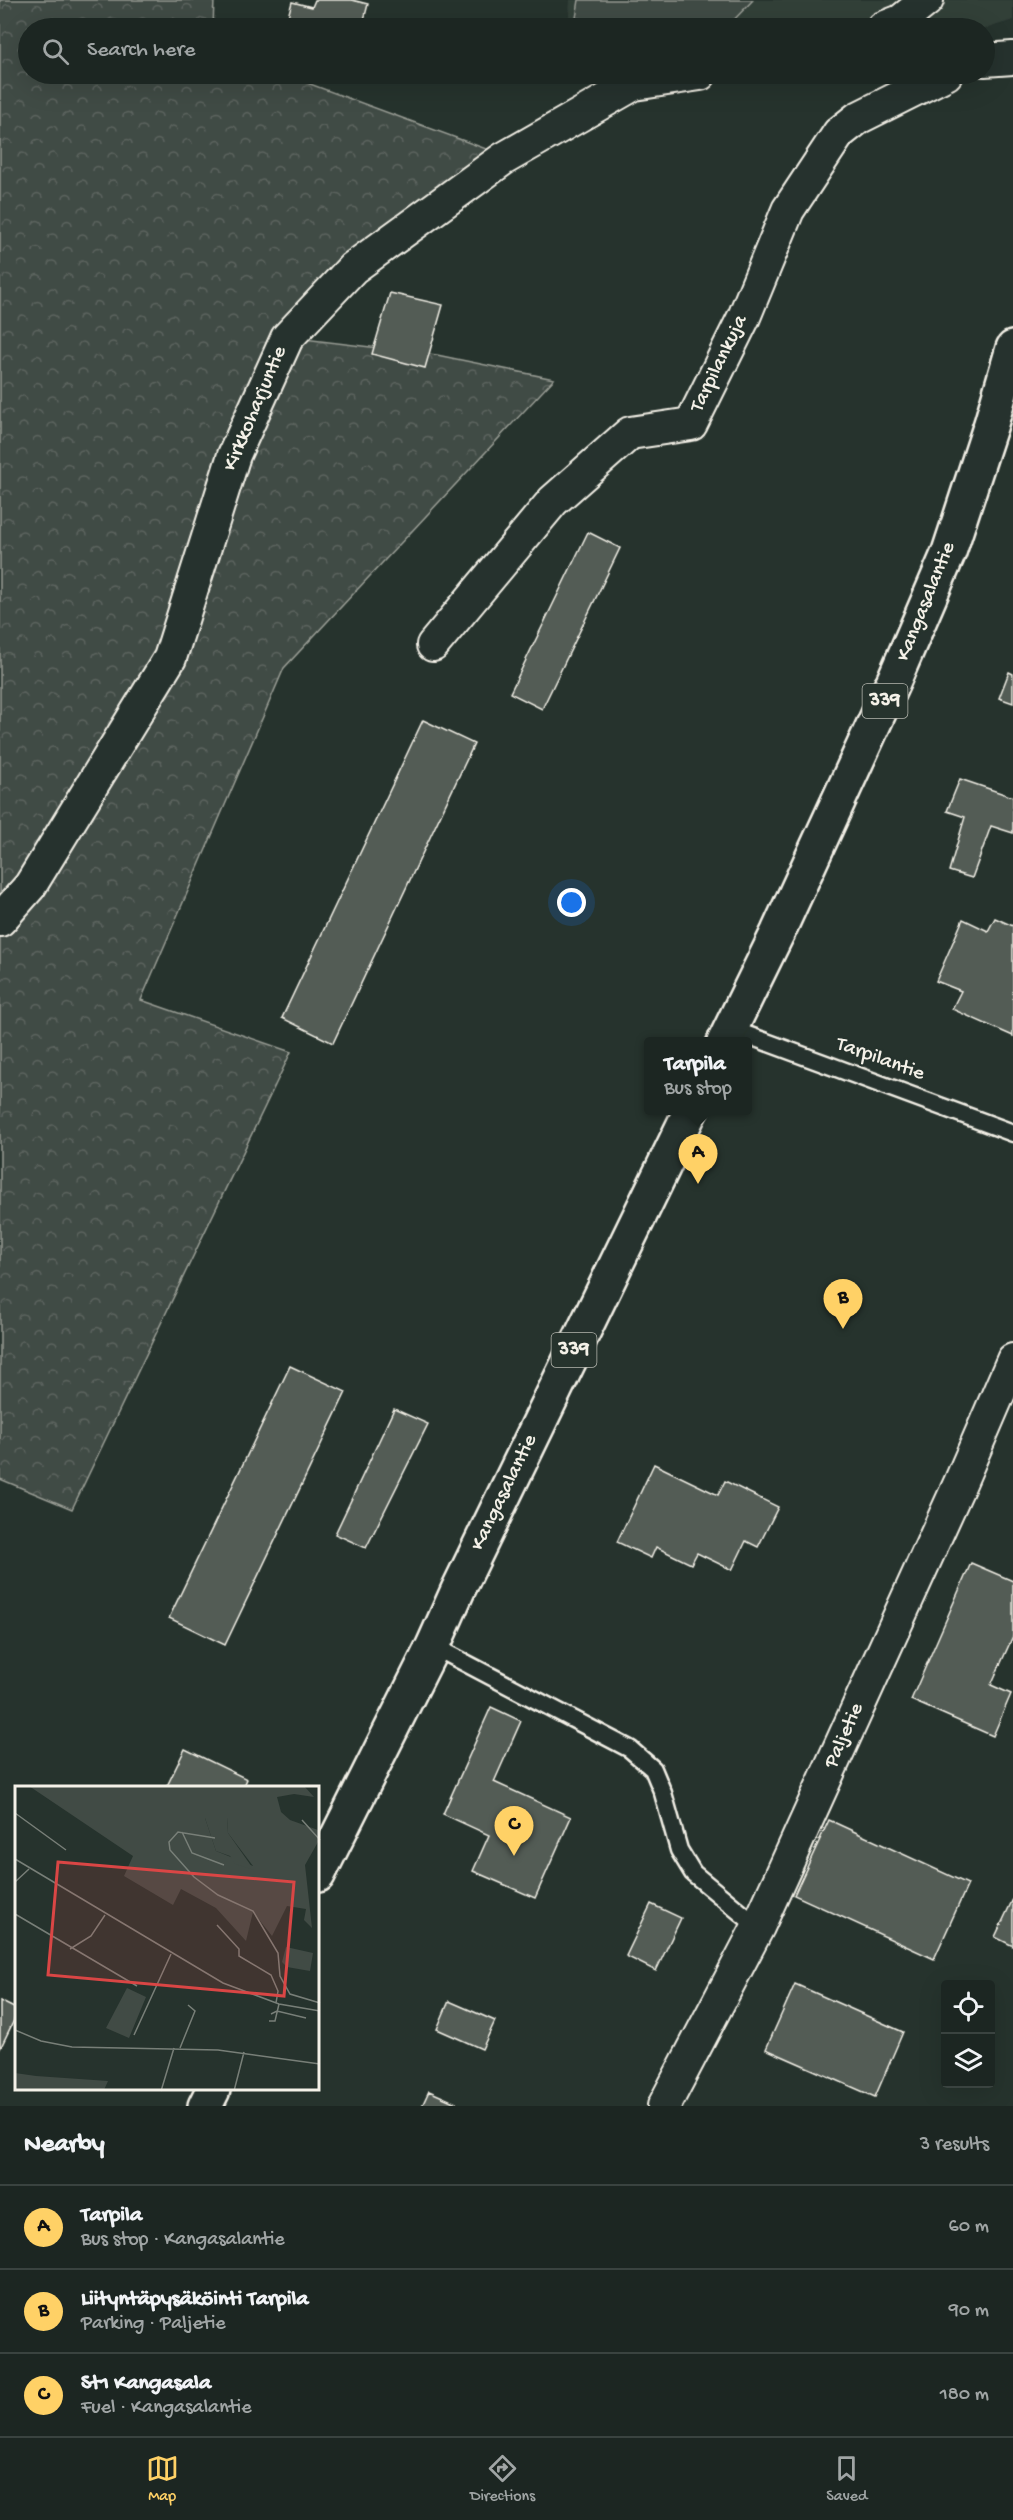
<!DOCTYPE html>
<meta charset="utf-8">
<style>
:root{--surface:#1c2622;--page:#252e2a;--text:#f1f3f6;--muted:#a0a5a5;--line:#3a4340;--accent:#ffd166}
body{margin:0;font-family:"Gochi Hand",sans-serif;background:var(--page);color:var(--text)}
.controls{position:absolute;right:18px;bottom:18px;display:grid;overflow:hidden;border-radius:6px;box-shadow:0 6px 24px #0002}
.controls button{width:54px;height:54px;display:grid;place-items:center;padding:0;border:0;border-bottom:2px solid var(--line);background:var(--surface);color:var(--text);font:30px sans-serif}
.you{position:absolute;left:572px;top:903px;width:21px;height:21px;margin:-15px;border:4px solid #fff;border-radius:50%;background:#1a73e8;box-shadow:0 0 0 9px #1a73e833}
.badge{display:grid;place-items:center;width:39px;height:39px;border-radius:50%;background:var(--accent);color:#111;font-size:20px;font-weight:700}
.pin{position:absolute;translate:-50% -50px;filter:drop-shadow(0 2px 3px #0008)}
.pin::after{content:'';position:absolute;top:32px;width:21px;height:18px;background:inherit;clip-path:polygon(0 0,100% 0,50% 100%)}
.popup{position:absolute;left:644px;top:1037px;width:108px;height:78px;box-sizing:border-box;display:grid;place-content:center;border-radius:6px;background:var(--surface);filter:drop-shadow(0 2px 4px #0005);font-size:20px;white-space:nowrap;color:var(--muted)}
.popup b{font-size:22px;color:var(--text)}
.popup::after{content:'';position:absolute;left:50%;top:100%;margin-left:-12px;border:12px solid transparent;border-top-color:var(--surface)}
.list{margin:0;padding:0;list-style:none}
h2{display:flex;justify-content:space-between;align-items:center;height:78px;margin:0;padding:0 24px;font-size:26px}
h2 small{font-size:20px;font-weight:400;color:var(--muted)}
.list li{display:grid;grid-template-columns:39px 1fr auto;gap:18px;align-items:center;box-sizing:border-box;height:84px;padding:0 24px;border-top:2px solid var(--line)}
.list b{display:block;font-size:22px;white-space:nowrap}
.list p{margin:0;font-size:20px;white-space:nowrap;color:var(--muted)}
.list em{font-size:20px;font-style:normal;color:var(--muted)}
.icon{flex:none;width:33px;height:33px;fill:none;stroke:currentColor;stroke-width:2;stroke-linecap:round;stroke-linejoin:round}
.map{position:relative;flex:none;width:1013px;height:2106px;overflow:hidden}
.search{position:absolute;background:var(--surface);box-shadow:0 6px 24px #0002;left:18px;right:18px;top:18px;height:66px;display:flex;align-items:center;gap:15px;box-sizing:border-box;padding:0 21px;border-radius:33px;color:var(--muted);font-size:22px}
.sheet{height:330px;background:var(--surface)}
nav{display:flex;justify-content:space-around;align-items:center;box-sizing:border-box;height:84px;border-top:2px solid var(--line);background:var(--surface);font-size:16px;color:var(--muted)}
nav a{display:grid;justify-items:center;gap:3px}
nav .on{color:var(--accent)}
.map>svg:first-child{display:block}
</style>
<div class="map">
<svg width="1013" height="2106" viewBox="0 0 1013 2106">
<defs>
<pattern id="forest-crowns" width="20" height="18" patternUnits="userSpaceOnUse" patternTransform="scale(1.5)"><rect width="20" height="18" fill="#414b45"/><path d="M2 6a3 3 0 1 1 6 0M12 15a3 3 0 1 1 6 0" fill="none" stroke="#5d6560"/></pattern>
</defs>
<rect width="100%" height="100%" fill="#26332d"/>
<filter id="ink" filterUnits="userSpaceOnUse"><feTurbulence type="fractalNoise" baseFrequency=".0167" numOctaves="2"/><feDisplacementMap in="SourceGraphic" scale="12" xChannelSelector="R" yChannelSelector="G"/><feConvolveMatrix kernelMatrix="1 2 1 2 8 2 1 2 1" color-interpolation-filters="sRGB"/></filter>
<g filter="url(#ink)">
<path fill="#333f39" d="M570,0H1013V20L985,29L568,28Z"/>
<path fill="url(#forest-crowns)" stroke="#9a9e96" stroke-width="1.5" d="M0,0H214L213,28H28V74H283L489,150L287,337L437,355L554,379L284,668L141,1000L291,1052L72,1509L0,1479Z"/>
<path fill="#414b45" stroke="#9a9e96" stroke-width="1.5" d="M579,0H753L726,28H642L576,18Z"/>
<path fill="#525c55" stroke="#f4f1e8" stroke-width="1.5" d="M315,0H352L368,4L362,28H285L292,2L312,7Z
M390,293L443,305L425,368L372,354Z
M588,532L620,548L542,709L510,693Z
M1009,672L1013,674V703L999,698Z
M423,720L474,744L333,1043L282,1018Z
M960,779L1013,797V833L991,826L972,878L949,871L965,817L947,811Z
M995,918L1013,926V1036L952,1009L961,991L936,981L963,919L988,931Z
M290,1366L346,1392L225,1645L169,1618Z
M394,1409L428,1424L366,1548L335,1534Z
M654,1464L718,1495L725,1481L778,1507L758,1547L746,1541L732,1570L697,1553L691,1564L656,1547L651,1558L617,1542Z
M971,1563L1013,1581V1636L991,1685L1011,1694L993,1736L911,1700Z
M491,1707L521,1721L494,1782L571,1817L535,1898L473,1871L489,1835L443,1814Z
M185,1749L247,1779L243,1788H166Z
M829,1820L968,1884L934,1959L794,1895Z
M1013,1899V1946L995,1937Z
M651,1904L681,1918L656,1971L626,1956Z
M795,1984L903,2032L875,2097L766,2049Z
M0,2001L16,2009V2016L0,2049Z
M449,2001L495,2021L482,2049L437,2029Z
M429,2091L456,2103L455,2106H422Z"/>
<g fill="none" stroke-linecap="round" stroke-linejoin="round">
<defs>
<path id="lane" d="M731,1029L1013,1133
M433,1646L630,1749L653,1769L663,1793L679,1850L693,1873L758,1927"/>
<path id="street" d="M883,28L901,21L927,0
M984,60L1013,58
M433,645L553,501L630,433L691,424L744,317L788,210L839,133L858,118L946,74
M0,920L30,886L170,658L234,455L287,338L353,268L503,159L634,84L700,74
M664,2106L758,1927L960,1483L1013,1360"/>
<path id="primary" d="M724,1042L778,932L894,680L949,552L991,424L1013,348
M318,1875L433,1646L458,1590L691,1110
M205,2106L213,2090"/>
</defs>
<use href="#lane" stroke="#f4f1e8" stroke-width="21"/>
<use href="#street" stroke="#f4f1e8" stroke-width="36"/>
<use href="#primary" stroke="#f4f1e8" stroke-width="38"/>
<use href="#lane" stroke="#26332d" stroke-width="16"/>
<use href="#street" stroke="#26332d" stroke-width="32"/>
<use href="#primary" stroke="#26332d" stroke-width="33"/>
</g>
</g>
<g text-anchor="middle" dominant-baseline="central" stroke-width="4.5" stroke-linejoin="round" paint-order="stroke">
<g fill="#26332d" stroke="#b6b8b0" stroke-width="1.5">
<rect x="862.5" y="684" width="45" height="34" rx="4.5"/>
<rect x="551.5" y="1333" width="45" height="34" rx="4.5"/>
</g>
<g font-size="20" font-weight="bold" fill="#f4f1e8">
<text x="885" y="701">339</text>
<text x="574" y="1350">339</text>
</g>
<g font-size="21" fill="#f4f1e8" stroke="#26332d">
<text transform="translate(720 364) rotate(-64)">Tarpilankuja</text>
<text transform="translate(256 409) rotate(-67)">Kirkkoharjuntie</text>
<text transform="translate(927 602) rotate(-68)">Kangasalantie</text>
<text transform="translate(880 1060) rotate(20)">Tarpilantie</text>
<text transform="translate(505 1493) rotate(-64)">Kangasalantie</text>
<text transform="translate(845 1736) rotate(-66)">Paljetie</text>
</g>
</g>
<g transform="translate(15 1786)">
<rect width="304" height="304" fill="#26332d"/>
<path d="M0,287L21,290L93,295L89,304H0Z" fill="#414b45"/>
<path d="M14,0L290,1L299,11L279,8L262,11L266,26L275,34L303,44V56L290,79L297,142L289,134L291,123L272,120L257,150L238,126L231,155L201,122L166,103L158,119L109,90L118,70ZM190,32H212L213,47L238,80L201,65Z" fill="#414b45" fill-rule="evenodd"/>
<path d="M190,32H212L213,47L239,84L220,78L215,70L201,65Z" fill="#414b45"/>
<path d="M271,161L298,167L295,185L272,181L267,176ZM112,202L131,211L114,252L91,242Z" fill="#414b45"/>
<path fill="none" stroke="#787f78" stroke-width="1.5" d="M0,27L51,64M287,34L305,54M167,46L177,67L209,79M200,52L163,46L154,56L155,64L179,91L203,109L238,125L263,167L265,190L275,208L305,217M0,73L208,197L264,218L305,225M0,96L14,83M0,128L122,200M202,139L224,163V170L256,189L263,205L261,217M55,163L76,150L90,129M256,228L262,225L291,232M254,235H260L264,218M0,244L26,255L57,261L203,264L305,278M119,249L156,168M165,262L180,225L173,219M146,305L159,262M219,305L229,266"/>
<path fill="#da4645" fill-opacity="0.15" stroke="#da4645" stroke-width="3" d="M43,76L279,96L269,210L33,189Z"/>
<rect width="304" height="304" fill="none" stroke="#f4f1e8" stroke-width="3"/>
</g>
</svg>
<div class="controls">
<button><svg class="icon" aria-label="locate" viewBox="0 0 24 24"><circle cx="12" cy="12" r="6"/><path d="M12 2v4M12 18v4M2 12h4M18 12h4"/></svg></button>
<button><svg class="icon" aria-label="layers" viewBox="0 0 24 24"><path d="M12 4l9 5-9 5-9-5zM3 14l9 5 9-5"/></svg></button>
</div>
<div class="you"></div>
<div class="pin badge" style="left:698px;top:1184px">A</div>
<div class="popup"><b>Tarpila</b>Bus stop</div>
<div class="pin badge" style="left:843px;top:1329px">B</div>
<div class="pin badge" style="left:514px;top:1856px">C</div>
<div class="search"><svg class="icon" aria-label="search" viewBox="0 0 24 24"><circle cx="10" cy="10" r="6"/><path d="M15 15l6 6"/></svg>Search here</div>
</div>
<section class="sheet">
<h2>Nearby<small>3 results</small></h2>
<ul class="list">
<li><span class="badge">A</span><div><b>Tarpila</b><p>Bus stop · Kangasalantie</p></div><em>60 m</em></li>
<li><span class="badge">B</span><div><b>Liityntäpysäköinti Tarpila</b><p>Parking · Paljetie</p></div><em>90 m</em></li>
<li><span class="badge">C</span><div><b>St1 Kangasala</b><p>Fuel · Kangasalantie</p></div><em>180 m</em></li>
</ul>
</section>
<nav>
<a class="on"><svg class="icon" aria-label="map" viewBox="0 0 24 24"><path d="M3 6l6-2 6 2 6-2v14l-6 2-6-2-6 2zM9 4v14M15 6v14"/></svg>Map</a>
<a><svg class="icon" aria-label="directions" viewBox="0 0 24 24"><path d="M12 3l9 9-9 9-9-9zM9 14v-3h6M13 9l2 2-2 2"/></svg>Directions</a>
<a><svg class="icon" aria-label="saved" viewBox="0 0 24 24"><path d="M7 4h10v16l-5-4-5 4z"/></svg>Saved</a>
</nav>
